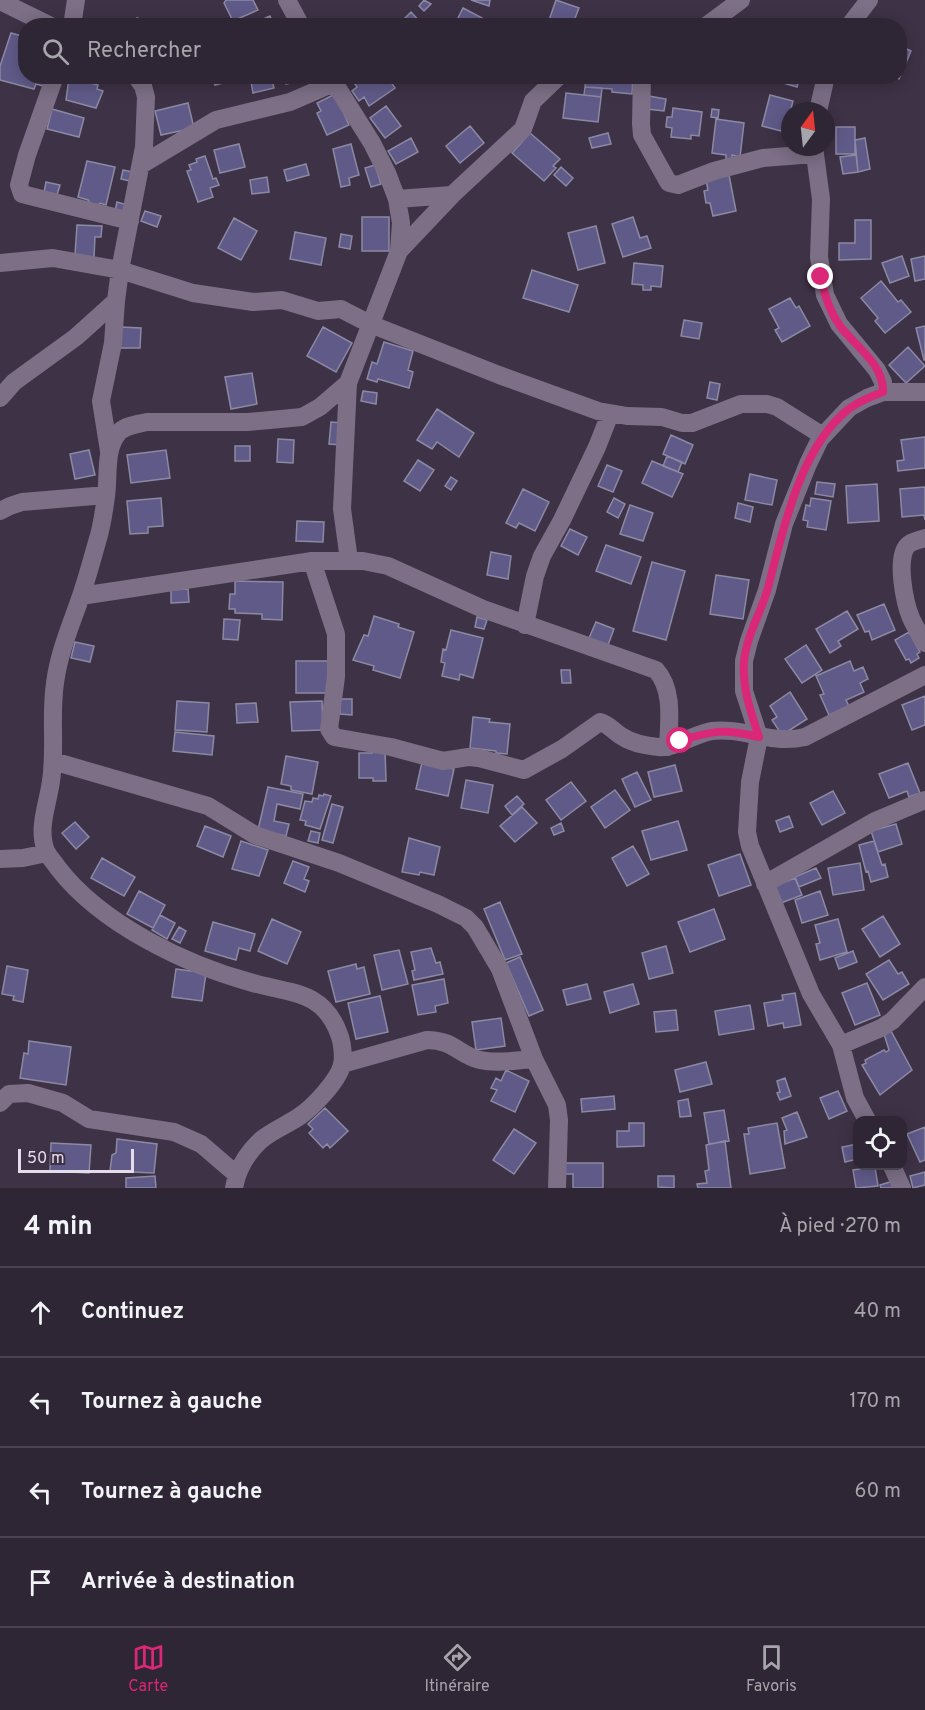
<!DOCTYPE html>
<html lang="fr">
<meta charset="utf-8">
<style>
:root{--surface:#2e2634;--page:#3a3240;--text:#f1f3f6;--muted:#a7a5ac;--line:#49434f;--accent:#db2777}
body{margin:0;font-family:Overpass,sans-serif;background:var(--page);color:var(--text)}
.controls{position:absolute;right:18px;bottom:18px;display:grid;overflow:hidden;border-radius:12px;box-shadow:0 3px 15px #0003}
.controls button{width:54px;height:54px;display:grid;place-items:center;padding:0;border:0;border-bottom:2px solid var(--line);background:var(--surface);color:var(--text);font:30px sans-serif}
.compass{position:absolute;left:781px;top:102px;width:54px;height:54px;border-radius:50%;background:var(--surface);box-shadow:0 3px 15px #0003;rotate:15deg}
.scale{position:absolute;left:18px;bottom:15px;width:116px;box-sizing:border-box;padding-left:6px;border:3px solid #e4dcea;border-top:0;font-size:16px;line-height:21px;white-space:nowrap;color:#e4dcea;-webkit-text-stroke:4px #3e3246;paint-order:stroke}
.stop{position:absolute;width:18px;height:18px;margin:-14px;border:4px solid #db2777;border-radius:50%;background:#fff}
.stop.end{background:#db2777;border-color:#fff;box-shadow:0 2px 6px #0008}
.list{margin:0;padding:0;list-style:none}
h2{display:flex;justify-content:space-between;align-items:center;height:78px;margin:0;padding:0 24px;font-size:26px}
h2 small{font-size:20px;font-weight:400;color:var(--muted)}
.list li{display:grid;grid-template-columns:39px 1fr auto;gap:18px;align-items:center;box-sizing:border-box;height:90px;padding:0 24px;border-top:2px solid var(--line)}
.list b{display:block;font-size:22px;white-space:nowrap}
.list em{font-size:20px;font-style:normal;color:var(--muted)}
.icon{flex:none;width:33px;height:33px;fill:none;stroke:currentColor;stroke-width:2;stroke-linecap:round;stroke-linejoin:round}
.map{position:relative;flex:none;width:925px;height:1188px;overflow:hidden}
.search{position:absolute;background:var(--surface);box-shadow:0 3px 15px #0003;left:18px;right:18px;top:18px;height:66px;display:flex;align-items:center;gap:15px;box-sizing:border-box;padding:0 21px;border-radius:24px;color:var(--muted);font-size:22px}
.sheet{height:438px;background:var(--surface)}
nav{display:flex;justify-content:space-around;align-items:center;box-sizing:border-box;height:84px;border-top:2px solid var(--line);background:var(--surface);font-size:16px;color:var(--muted)}
nav a{display:grid;justify-items:center;gap:3px}
nav .on{color:var(--accent)}
.map>svg:first-child{display:block}
</style>
<div class="map">
<svg width="925" height="1188" viewBox="0 0 925 1188">
<rect width="100%" height="100%" fill="#3e3246"/>
<path fill="#605a89" stroke="#8c89a3" stroke-width="1.5" d="M226,0H253L258,10L233,21L224,3Z
M424,0L431,4L424,11L419,6Z
M471,0H490L489,6Z
M556,0L579,8L574,21L579,22L578,26H547Z
M463,8L486,20L484,26H454Z
M411,12L424,26H397Z
M270,16L274,25L278,23L279,26H247Z
M137,18L159,25V26H135Z
M11,33L26,37V76H45L43,86L36,84L34,89L0,80V66Z
M900,46L911,51L899,79L894,76H900Z
M213,76H230L231,81L215,85Z
M250,76H271L274,88L253,93Z
M285,76H294L295,82L286,84Z
M352,76H387L395,88L369,106L364,97L359,101L352,91L357,87L351,78Z
M586,76H633L632,94L612,92V89L585,87Z
M774,76H800L797,87L773,80Z
M69,78L98,85L97,89L103,91L96,108L66,100Z
M585,87L602,88L601,97L584,95Z
M566,93L601,97L598,122L563,118Z
M335,94L349,125L327,135L317,113L321,111L317,103Z
M770,95L793,101L785,132L762,126Z
M649,96L666,99L664,111L647,109Z
M188,103L194,128L161,135L155,111Z
M386,106L401,126L385,138L370,118Z
M673,108L702,112L699,136L691,135V139L671,137L672,128L666,127L667,117H672Z
M52,109L84,118L79,137L47,129Z
M712,109L719,110L718,118L711,117Z
M716,119L744,123L740,157L732,155V159L726,162V155L712,153Z
M470,126L484,143L460,163L446,146Z
M836,127H855V154H836Z
M530,133L560,159L553,166L556,168L544,181L512,153Z
M608,133L611,144L592,148L589,138Z
M411,138L418,152L396,164L388,151Z
M865,138L870,169L858,172L855,140Z
M239,144L245,167L220,173L214,150Z
M351,144L359,175L349,178L350,185L341,187L333,149Z
M856,155L858,172L843,174L840,157Z
M205,156L213,179L216,178L219,185L210,188L213,197L198,202L187,171L191,170L189,165L197,162L196,159Z
M87,161L115,167L106,205L100,203L96,207L91,205L88,200L78,197Z
M306,164L309,175L287,181L284,170Z
M375,165L381,184L371,187L365,168Z
M561,167L573,178L566,186L554,175Z
M123,170L133,172L130,181L121,179Z
M729,175L736,211L713,216L710,203H706L704,191L708,190L706,180Z
M267,177L269,192L252,194L250,180Z
M46,182L60,185L57,195L44,192Z
M117,202L127,205L125,214L115,211Z
M145,211L161,216L157,227L141,221Z
M362,217H389V251H362Z
M633,217L640,238L647,236L651,248L623,257L612,224Z
M234,218L257,231L241,260L218,248Z
M855,220H871V259L839,260V243H855Z
M77,225L102,226L101,237H95L94,257L75,255Z
M596,226L605,263L578,270L568,233Z
M295,232L326,238L321,265L290,259Z
M341,234L352,236L350,249L339,247Z
M902,256L909,276L890,283L882,263Z
M925,256V279L915,281L911,259Z
M634,263L663,266L661,287L651,286V290H643V285L632,284Z
M532,270L578,285L569,312L523,298Z
M881,281L898,302L901,300L911,312L885,333L875,321L878,318L861,298Z
M790,298L796,308L799,306L810,326L782,342L775,330L779,328L769,309Z
M684,320L702,323L699,339L681,336Z
M925,326V360H924L916,328Z
M121,327L141,328L140,348H120Z
M323,327L352,343L336,372L307,356Z
M384,342L413,351L408,370L413,372L409,388L378,379L377,382L367,379L372,362L377,364Z
M908,347L925,366L906,383L889,365Z
M252,373L257,404L231,409L225,377Z
M710,382L720,384L717,400L707,398Z
M363,391L377,393L376,404L361,401Z
M437,409L474,433L459,457L437,442L432,449L417,440Z
M331,422L342,423L341,445L329,444Z
M671,435L693,445L685,464L663,454Z
M925,437V468L898,471L897,461L904,460L901,440Z
M278,439L294,440L293,463L277,462Z
M235,446H250V461H235Z
M89,450L95,475L75,479L70,454Z
M166,450L170,478L131,483L127,455Z
M667,456L682,462L678,472L663,466Z
M418,460L434,470L420,491L404,481Z
M652,461L683,474L672,497L642,483Z
M607,465L622,471L613,492L598,486Z
M750,474L777,480L772,505L745,500Z
M451,477L457,481L451,490L445,486Z
M817,482L835,484L833,497L815,494Z
M877,484L879,521L848,523L846,486Z
M925,487V520L924,515L902,517L900,489Z
M523,489L549,502L535,531L519,523L516,528L506,523Z
M161,498L163,526L148,527V533L130,534L127,501Z
M614,498L625,504L618,518L607,512Z
M811,498L831,501L826,530L807,527L808,521L803,520L806,505L810,506Z
M738,503L753,507L750,522L735,518Z
M630,505L653,513L643,541L620,534Z
M297,521L324,522L323,542L296,541Z
M570,529L587,537L578,555L561,546Z
M606,545L641,557L631,584L596,571Z
M491,552L511,556L508,579L487,575Z
M652,562L685,571L666,640L633,631Z
M716,575L749,580L743,619L710,614Z
M235,581L283,582L282,620L262,619V614L235,613V609H229L230,594H235Z
M188,589L189,602L171,603V590Z
M884,604L895,630L872,640L869,631L865,632L857,615Z
M847,611L858,629L838,641L841,646L830,653L816,629Z
M374,616L399,624L398,627L414,632L400,678L373,670L374,666L353,660L364,635L368,636Z
M477,617L487,620L484,629L475,627Z
M224,619L240,620L238,640L223,639Z
M596,622L614,629L608,645L589,638Z
M451,630L483,638L473,678L460,674L459,680L442,676L445,663L441,662L443,649L446,650Z
M909,632L920,652L917,654L919,658L911,663L909,659L906,660L895,640Z
M75,642L94,646L90,662L71,658Z
M806,645L822,670L802,683L785,659Z
M296,661H329V693H296Z
M850,661L854,671L863,667L868,679L860,683L864,692L846,700L849,706L829,715L820,695L824,694L816,676Z
M561,670H570L571,683H562Z
M790,692L807,719L782,735L772,720L777,717L770,706Z
M925,696V725L912,730L902,705Z
M340,699H352V715L340,714Z
M177,701L209,703L207,732L175,730Z
M322,701L323,730L292,731L290,702Z
M256,703L258,722L237,723L236,704Z
M473,717L490,719L489,722L510,724L507,754L496,753V751L470,748Z
M175,732L214,736L212,755L173,751Z
M385,749L386,781H373V778H359V753H372V750Z
M286,756L318,762L312,794L291,790V786L281,784Z
M422,762L454,769L448,796L416,789Z
M908,763L920,793L909,797L907,791L889,798L879,774Z
M675,765L682,791L654,797L648,772Z
M637,772L651,800L635,807L622,779Z
M466,780L493,785L488,813L461,808Z
M571,782L586,801L561,820L546,800Z
M268,787L303,794L300,809L277,804L274,821L289,824L286,836L258,830Z
M615,790L630,810L605,828L591,807Z
M833,791L845,813L822,825L810,803Z
M324,794L331,796L320,829L305,825L306,821L300,820L305,801L312,802L313,798L318,799L319,795L323,796Z
M517,796L524,804L512,815L505,806Z
M332,804L343,807L333,843L322,840Z
M522,807L537,823L515,842L500,826Z
M789,816L793,827L780,832L776,821Z
M678,821L687,850L651,860L642,831Z
M75,822L89,837L76,849L62,833Z
M561,823L564,831L554,835L551,828Z
M896,824L902,844L878,852L871,831Z
M205,826L231,836L223,857L197,846Z
M311,831L320,833L318,843L308,841Z
M409,838L440,847L434,875L420,872L419,875L402,872Z
M241,841L268,850L259,876L232,869Z
M874,841L882,865L885,864L888,877L871,882L868,871L866,872L859,845Z
M633,846L649,874L627,886L612,858Z
M740,854L751,885L719,896L708,865Z
M102,858L135,877L124,896L91,878Z
M293,861L309,867L304,879L309,881L305,892L284,883Z
M860,863L864,890L833,895L828,868Z
M816,868L821,878L799,887L795,877Z
M795,878L802,895L781,903L775,886Z
M139,891L165,905L153,928L127,914Z
M820,891L828,915L802,923L795,900Z
M500,902L522,954L505,960L484,909Z
M714,909L725,939L690,952L678,922Z
M160,915L175,923L167,939L152,930Z
M883,916L900,944L880,957L862,929Z
M272,919L301,932L287,964L258,951Z
M838,919L847,952L820,960L816,944L820,943L815,925Z
M213,922L255,934L250,951L239,948L236,960L205,951Z
M179,927L186,931L180,943L172,939Z
M666,946L673,973L649,979L642,953Z
M431,948L436,963L440,962L443,974L414,980L412,971L415,970L411,952Z
M399,950L408,984L382,990L374,955Z
M853,951L857,962L839,969L835,958Z
M520,957L543,1010L529,1016L506,963Z
M889,960L898,974L902,972L909,984L883,1000L866,974Z
M356,964L357,969L364,967L370,994L336,1002L328,971Z
M7,966L28,970L23,1002L13,1000L14,996L2,994Z
M176,969L206,973L202,1001L172,997Z
M444,979L448,1003L435,1006L436,1012L418,1015L412,985Z
M867,983L880,1015L855,1025L842,993Z
M587,984L591,999L567,1005L563,990Z
M633,984L639,1004L610,1013L604,992Z
M795,993L801,1025L784,1028L783,1023L768,1026L764,1003L783,1000L782,995Z
M380,996L388,1032L356,1039L348,1003Z
M750,1005L754,1029L719,1035L715,1011Z
M676,1010L678,1030L656,1032L654,1012Z
M501,1018L505,1046L476,1050L472,1022Z
M891,1031L912,1070L880,1095L862,1065L866,1063L865,1060L884,1050L886,1052L889,1050L884,1034Z
M29,1041L71,1047L66,1085L20,1078L24,1053L28,1054Z
M706,1062L712,1084L680,1092L675,1070Z
M506,1070L529,1081L515,1112L491,1101L497,1090L491,1088L496,1078L501,1081Z
M785,1078L791,1096L780,1100L777,1093L780,1092L777,1081Z
M838,1091L847,1111L829,1119L820,1098Z
M614,1096L615,1109L582,1112L581,1099Z
M688,1099L691,1116L680,1117L678,1101Z
M325,1108L348,1131L330,1148L327,1144L323,1148L309,1133L313,1129L308,1124Z
M724,1110L729,1141L709,1144L704,1113Z
M797,1112L807,1137L785,1144L784,1131L787,1130L782,1118Z
M629,1123H644V1146L617,1147V1131H629Z
M777,1123L785,1168L750,1174L744,1134H749L748,1128Z
M925,1127V1160L920,1162L907,1134Z
M514,1129L536,1143L514,1174L493,1160Z
M117,1139L157,1144L154,1173L110,1171L112,1155L116,1153Z
M725,1141L731,1188H698L697,1184L707,1183L705,1171L709,1170L706,1145Z
M51,1143L91,1145L89,1173L50,1171Z
M858,1144V1159L845,1162L842,1147Z
M565,1163H603V1188H573V1174H565Z
M875,1167L878,1186L856,1188L853,1170Z
M925,1172V1185L913,1188L910,1176Z
M155,1176L156,1188H126V1178Z
M658,1176H674V1188L658,1187Z
M893,1181L895,1188H881L880,1185Z"/>
<g fill="none" stroke-linecap="round" stroke-linejoin="round">
<path stroke="#7c6f86" stroke-width="18" d="M287,0L301,26
M0,1L51,26
M72,26L76,0
M706,26L741,0
M849,26L869,0
M55,76L27,155L19,185L22,194L130,221
M642,76L641,124L642,135L667,180L669,183L678,185L714,171L763,158L814,154
M818,111L826,76
M814,147L821,199L819,257L825,295L839,324L877,370L883,382V392
M141,165L216,120L290,102L334,83
M397,199L452,195
M399,251L452,195L523,129L533,101L559,76
M0,263L53,258L120,270L193,293L253,302L282,300L318,311L341,309L370,324L499,375L598,411L627,416L662,417L682,423H692L741,404H767L777,407L823,436
M348,383L342,509L349,560
M0,398L14,382L76,337L116,301L120,270L144,147L146,97L143,86L136,76
M109,451L101,401L113,343L116,301
M0,511L10,506L22,502L106,495
M925,538C920,540 912,541 908,545C895,557 905,604 911,618C915,627 920,635 925,643
M312,561L336,634V677L329,729L334,737L391,747L443,761L468,757L479,758L524,770L562,749L600,722C609,724 615,733 623,737C632,743 648,746 659,747C674,749 696,733 712,731C744,727 770,745 805,737L925,675
M81,596L312,561H363L388,566L483,609L656,670C674,690 669,722 668,747
M525,625L535,576L542,556L562,520L597,447L610,414
M53,761L208,806L255,835L339,863L438,904L466,918L475,927L500,969L534,1059L557,1105L559,1120L557,1188
M0,859L23,858L47,853
M765,884L875,821L925,800
M841,1045L881,1028L892,1021L925,987
M342,1064L427,1040C454,1040 459,1055 480,1060C497,1064 517,1060 534,1059
M0,1103L9,1094L28,1093L63,1103L89,1119L174,1132L201,1144L236,1174
M867,1120L855,1098L841,1045L811,994L750,846L747,832L750,782L759,737L744,691V661L749,641L767,590L784,524L808,464L820,439L849,408L867,398L883,392H925
M892,1166L902,1188
M234,1188C237,1170 247,1153 261,1140C273,1130 287,1125 300,1116C313,1107 338,1081 342,1065C344,1057 342,1041 339,1034C323,990 291,994 253,983C186,965 101,924 58,868C54,862 49,857 46,851C37,828 48,804 51,781C56,748 50,716 55,683C59,652 71,625 81,596C87,578 92,560 97,542C102,527 104,511 106,496C109,477 104,448 119,432C126,425 138,424 147,422H248L302,417L320,407L348,383L399,251L401,223L397,199L387,173L372,143L330,76"/>
</g>
<g fill="none" stroke-linecap="round" stroke-linejoin="round">
<path stroke="#db2777" stroke-width="8" d="M680,741C714,730 725,729 759,737C751,712 742,689 744,662C746,636 761,613 768,588C783,530 800,446 850,408C860,401 872,396 883,392C884,364 855,346 840,326C830,312 824,294 821,277"/>
</g>
</svg>
<div class="controls">
<button><svg class="icon" aria-label="locate" viewBox="0 0 24 24"><circle cx="12" cy="12" r="6"/><path d="M12 2v4M12 18v4M2 12h4M18 12h4"/></svg></button>
</div>
<svg class="compass" viewBox="-18 -18 36 36"><path d="M0-13l5 13h-10z" fill="#e53935"/><path d="M0 13l5-13h-10z" fill="#a7a5ac"/></svg>
<div class="scale">50 m</div>
<div class="stop" style="left:680px;top:741px"></div>
<div class="stop end" style="left:821px;top:277px"></div>
<div class="search"><svg class="icon" aria-label="search" viewBox="0 0 24 24"><circle cx="10" cy="10" r="6"/><path d="M15 15l6 6"/></svg>Rechercher</div>
</div>
<section class="sheet">
<h2>4 min<small>À pied · 270 m</small></h2>
<ul class="list">
<li><svg class="icon" aria-label="ahead" viewBox="0 0 24 24"><path d="M12 20V5M6 11l6-6 6 6"/></svg><div><b>Continuez</b></div><em>40 m</em></li>
<li><svg class="icon" aria-label="left" viewBox="0 0 24 24"><path d="M17 20v-9H6M10 6l-5 5 5 5"/></svg><div><b>Tournez à gauche</b></div><em>170 m</em></li>
<li><svg class="icon" aria-label="left" viewBox="0 0 24 24"><path d="M17 20v-9H6M10 6l-5 5 5 5"/></svg><div><b>Tournez à gauche</b></div><em>60 m</em></li>
<li><svg class="icon" aria-label="arrive" viewBox="0 0 24 24"><path d="M6 21V4h12l-3 4 3 4H6"/></svg><div><b>Arrivée à destination</b></div></li>
</ul>
</section>
<nav>
<a class="on"><svg class="icon" aria-label="map" viewBox="0 0 24 24"><path d="M3 6l6-2 6 2 6-2v14l-6 2-6-2-6 2zM9 4v14M15 6v14"/></svg>Carte</a>
<a><svg class="icon" aria-label="directions" viewBox="0 0 24 24"><path d="M12 3l9 9-9 9-9-9zM9 14v-3h6M13 9l2 2-2 2"/></svg>Itinéraire</a>
<a><svg class="icon" aria-label="saved" viewBox="0 0 24 24"><path d="M7 4h10v16l-5-4-5 4z"/></svg>Favoris</a>
</nav>
